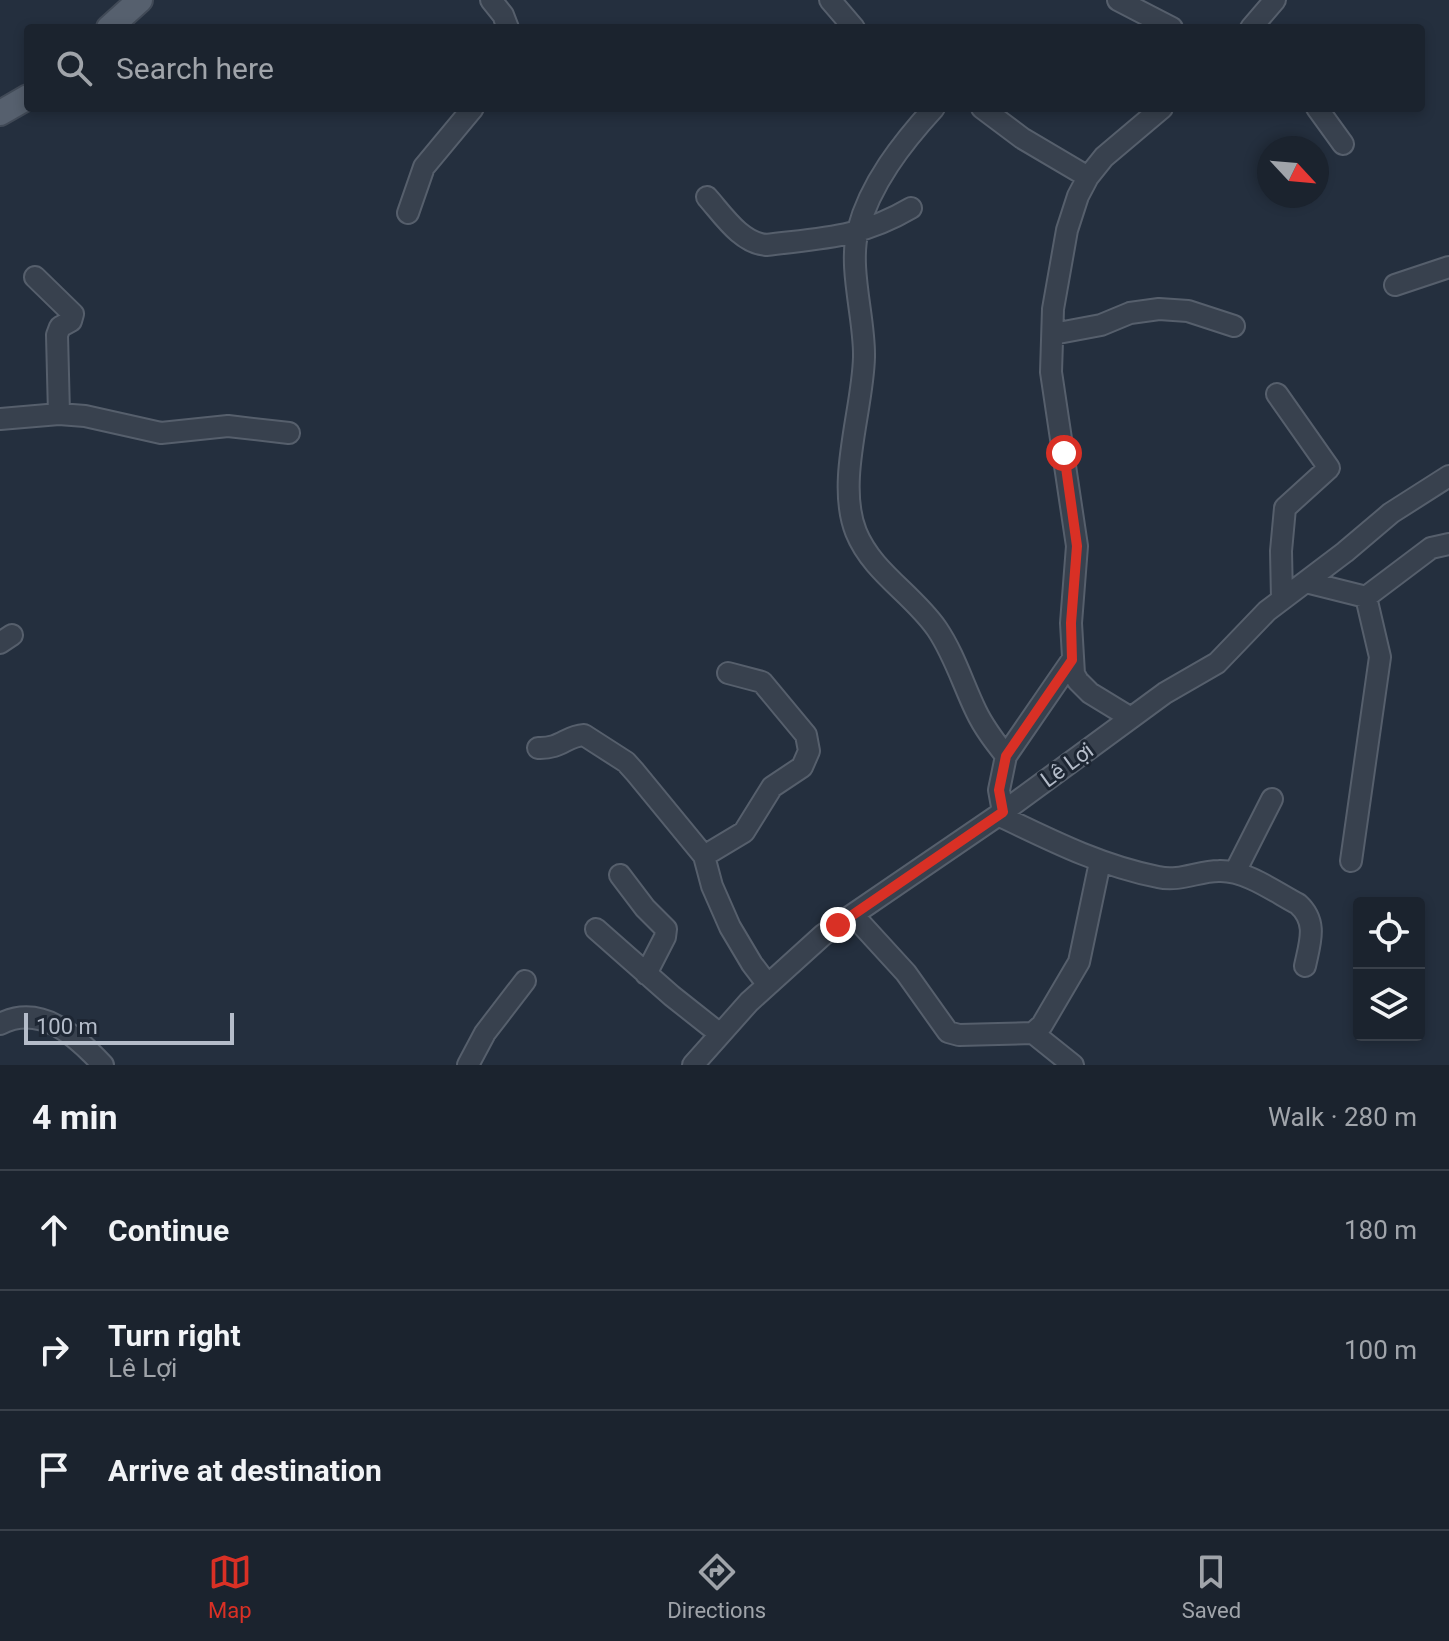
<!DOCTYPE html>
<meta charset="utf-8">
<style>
:root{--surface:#1b232e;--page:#282f3a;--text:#f1f3f6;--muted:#a0a4aa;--line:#39404a;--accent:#d93025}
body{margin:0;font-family:Roboto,sans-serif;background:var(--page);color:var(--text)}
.controls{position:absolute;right:24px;bottom:24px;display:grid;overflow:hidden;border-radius:8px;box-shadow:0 4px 12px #0003}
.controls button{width:72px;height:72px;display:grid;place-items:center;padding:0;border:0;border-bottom:2px solid var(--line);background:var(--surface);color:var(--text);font:40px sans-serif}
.compass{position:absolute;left:1257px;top:136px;width:72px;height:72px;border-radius:50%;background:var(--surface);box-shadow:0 4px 12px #0003;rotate:116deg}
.scale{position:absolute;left:24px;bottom:20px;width:210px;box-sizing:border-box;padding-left:8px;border:4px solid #b4bcc9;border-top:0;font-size:22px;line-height:28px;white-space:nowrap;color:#b4bcc9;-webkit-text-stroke:6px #1d2633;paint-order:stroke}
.stop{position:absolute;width:24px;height:24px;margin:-18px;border:6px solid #d93025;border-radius:50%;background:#fff}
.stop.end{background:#d93025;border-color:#fff;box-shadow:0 2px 8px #0008}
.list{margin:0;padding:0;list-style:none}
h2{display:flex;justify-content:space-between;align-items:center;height:104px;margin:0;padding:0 32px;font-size:34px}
h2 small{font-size:26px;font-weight:400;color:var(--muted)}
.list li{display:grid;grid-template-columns:52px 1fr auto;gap:24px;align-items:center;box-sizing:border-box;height:120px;padding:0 32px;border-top:2px solid var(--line)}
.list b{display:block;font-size:30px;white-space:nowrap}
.list p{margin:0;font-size:26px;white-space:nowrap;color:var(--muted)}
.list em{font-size:26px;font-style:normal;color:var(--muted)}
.icon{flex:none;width:44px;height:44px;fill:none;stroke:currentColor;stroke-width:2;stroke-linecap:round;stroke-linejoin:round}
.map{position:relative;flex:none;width:1449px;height:1065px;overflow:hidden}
.search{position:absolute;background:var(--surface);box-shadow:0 4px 12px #0003;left:24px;right:24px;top:24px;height:88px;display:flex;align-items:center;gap:20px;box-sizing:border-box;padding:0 28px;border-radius:8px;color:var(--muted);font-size:30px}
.sheet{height:464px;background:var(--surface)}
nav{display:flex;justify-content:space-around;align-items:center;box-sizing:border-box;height:112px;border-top:2px solid var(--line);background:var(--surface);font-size:22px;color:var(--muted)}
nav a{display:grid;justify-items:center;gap:4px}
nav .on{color:var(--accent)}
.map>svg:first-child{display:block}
</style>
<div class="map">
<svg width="1449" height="1065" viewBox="0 0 1449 1065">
<rect width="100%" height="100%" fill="#242f3e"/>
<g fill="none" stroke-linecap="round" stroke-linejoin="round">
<defs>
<path id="minor" d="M491,0L503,15L508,28
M830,0L854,28
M1118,0L1172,28
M1251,28L1275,0
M934,108C902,143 870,184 858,230C848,268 865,319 864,357C863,409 836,482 856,532C872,572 913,594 937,629C954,654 963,684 976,711C984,728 995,742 1006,756
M982,108L1022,138L1088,177
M1317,108L1343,144
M707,197C723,215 741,243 766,245C822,238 860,238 911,208
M408,213L424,167L473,108
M35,277L73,314L71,321L60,327L57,335L59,414
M1395,285L1449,267
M1053,334L1101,325L1130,313L1159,309L1188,311L1234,326
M1277,394L1329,468L1285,508L1281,551L1282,599
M0,419L59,414L85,416L161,433L228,426L289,433
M1306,582L1366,597L1431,548L1449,544
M0,643L12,635
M1131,718L1090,693L1078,681L1074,674L1071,623L1077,546L1051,372L1053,309L1067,230L1078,196L1088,177L1104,157L1162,108
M538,748C561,749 566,736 584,735L626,762L635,772L704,856L712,886L730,927L752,964L768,985
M1003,812L999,790L1006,756L1072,660
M998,815C1050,840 1101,866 1158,877C1180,882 1198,871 1219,871C1246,870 1275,892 1298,904C1318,922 1310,942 1305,966
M704,856L744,832L772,787L802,767L809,751L806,735L762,682L728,673
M1351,861L1380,657L1366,597
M1235,872L1272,799
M620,875L645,908L666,929L665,937L646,974
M853,915L906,973L948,1032L959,1035L1033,1033L1042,1025L1079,962L1100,862
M596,929L672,996L720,1034
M0,1024C41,1003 76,1036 103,1065
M1033,1033L1073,1065
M468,1065L485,1033L525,981
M693,1065L749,1002L823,935L1003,812L1165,693L1217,663L1267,611L1345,552L1391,513L1449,476"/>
<path id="major" d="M109,28L140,0
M0,113L28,97"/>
</defs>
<use href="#minor" stroke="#565f6c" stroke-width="24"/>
<use href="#major" stroke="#414a57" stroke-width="28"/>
<use href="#minor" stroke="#38414e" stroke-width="20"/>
<use href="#major" stroke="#56606e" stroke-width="24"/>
</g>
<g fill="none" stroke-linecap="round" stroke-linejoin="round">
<path stroke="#d93025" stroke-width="10" d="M838,925L1003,812L999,790L1006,756L1072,660L1071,623L1077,546L1064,453"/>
</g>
<g text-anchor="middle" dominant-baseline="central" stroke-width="6" stroke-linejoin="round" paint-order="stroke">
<g font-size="22" fill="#b4bcc9" stroke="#1d2633">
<text transform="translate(1067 765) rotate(-36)">Lê Lợi</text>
</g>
</g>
</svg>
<div class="controls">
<button><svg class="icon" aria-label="locate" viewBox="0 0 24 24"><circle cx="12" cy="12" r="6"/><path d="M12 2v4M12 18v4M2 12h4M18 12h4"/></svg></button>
<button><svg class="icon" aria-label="layers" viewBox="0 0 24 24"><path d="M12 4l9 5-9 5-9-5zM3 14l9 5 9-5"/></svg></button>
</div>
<svg class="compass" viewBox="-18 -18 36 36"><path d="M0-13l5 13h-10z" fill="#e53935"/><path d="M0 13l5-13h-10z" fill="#a0a4aa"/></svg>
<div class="scale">100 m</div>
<div class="stop" style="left:1064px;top:453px"></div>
<div class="stop end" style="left:838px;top:925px"></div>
<div class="search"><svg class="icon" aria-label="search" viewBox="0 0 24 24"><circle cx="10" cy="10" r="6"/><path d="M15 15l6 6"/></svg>Search here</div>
</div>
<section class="sheet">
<h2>4 min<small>Walk · 280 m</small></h2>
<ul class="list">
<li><svg class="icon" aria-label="ahead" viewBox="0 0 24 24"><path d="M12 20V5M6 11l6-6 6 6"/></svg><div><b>Continue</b></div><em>180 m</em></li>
<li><svg class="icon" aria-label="right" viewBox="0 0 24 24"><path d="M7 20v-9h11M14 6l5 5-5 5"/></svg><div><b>Turn right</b><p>Lê Lợi</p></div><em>100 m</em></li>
<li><svg class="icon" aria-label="arrive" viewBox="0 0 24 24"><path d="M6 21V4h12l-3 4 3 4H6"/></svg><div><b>Arrive at destination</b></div></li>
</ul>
</section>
<nav>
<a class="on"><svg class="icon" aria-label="map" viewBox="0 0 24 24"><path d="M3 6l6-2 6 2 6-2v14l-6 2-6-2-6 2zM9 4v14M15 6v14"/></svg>Map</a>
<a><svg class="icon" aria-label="directions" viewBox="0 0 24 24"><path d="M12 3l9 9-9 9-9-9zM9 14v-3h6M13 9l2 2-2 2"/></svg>Directions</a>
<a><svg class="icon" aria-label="saved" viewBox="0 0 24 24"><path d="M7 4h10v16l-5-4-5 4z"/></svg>Saved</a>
</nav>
